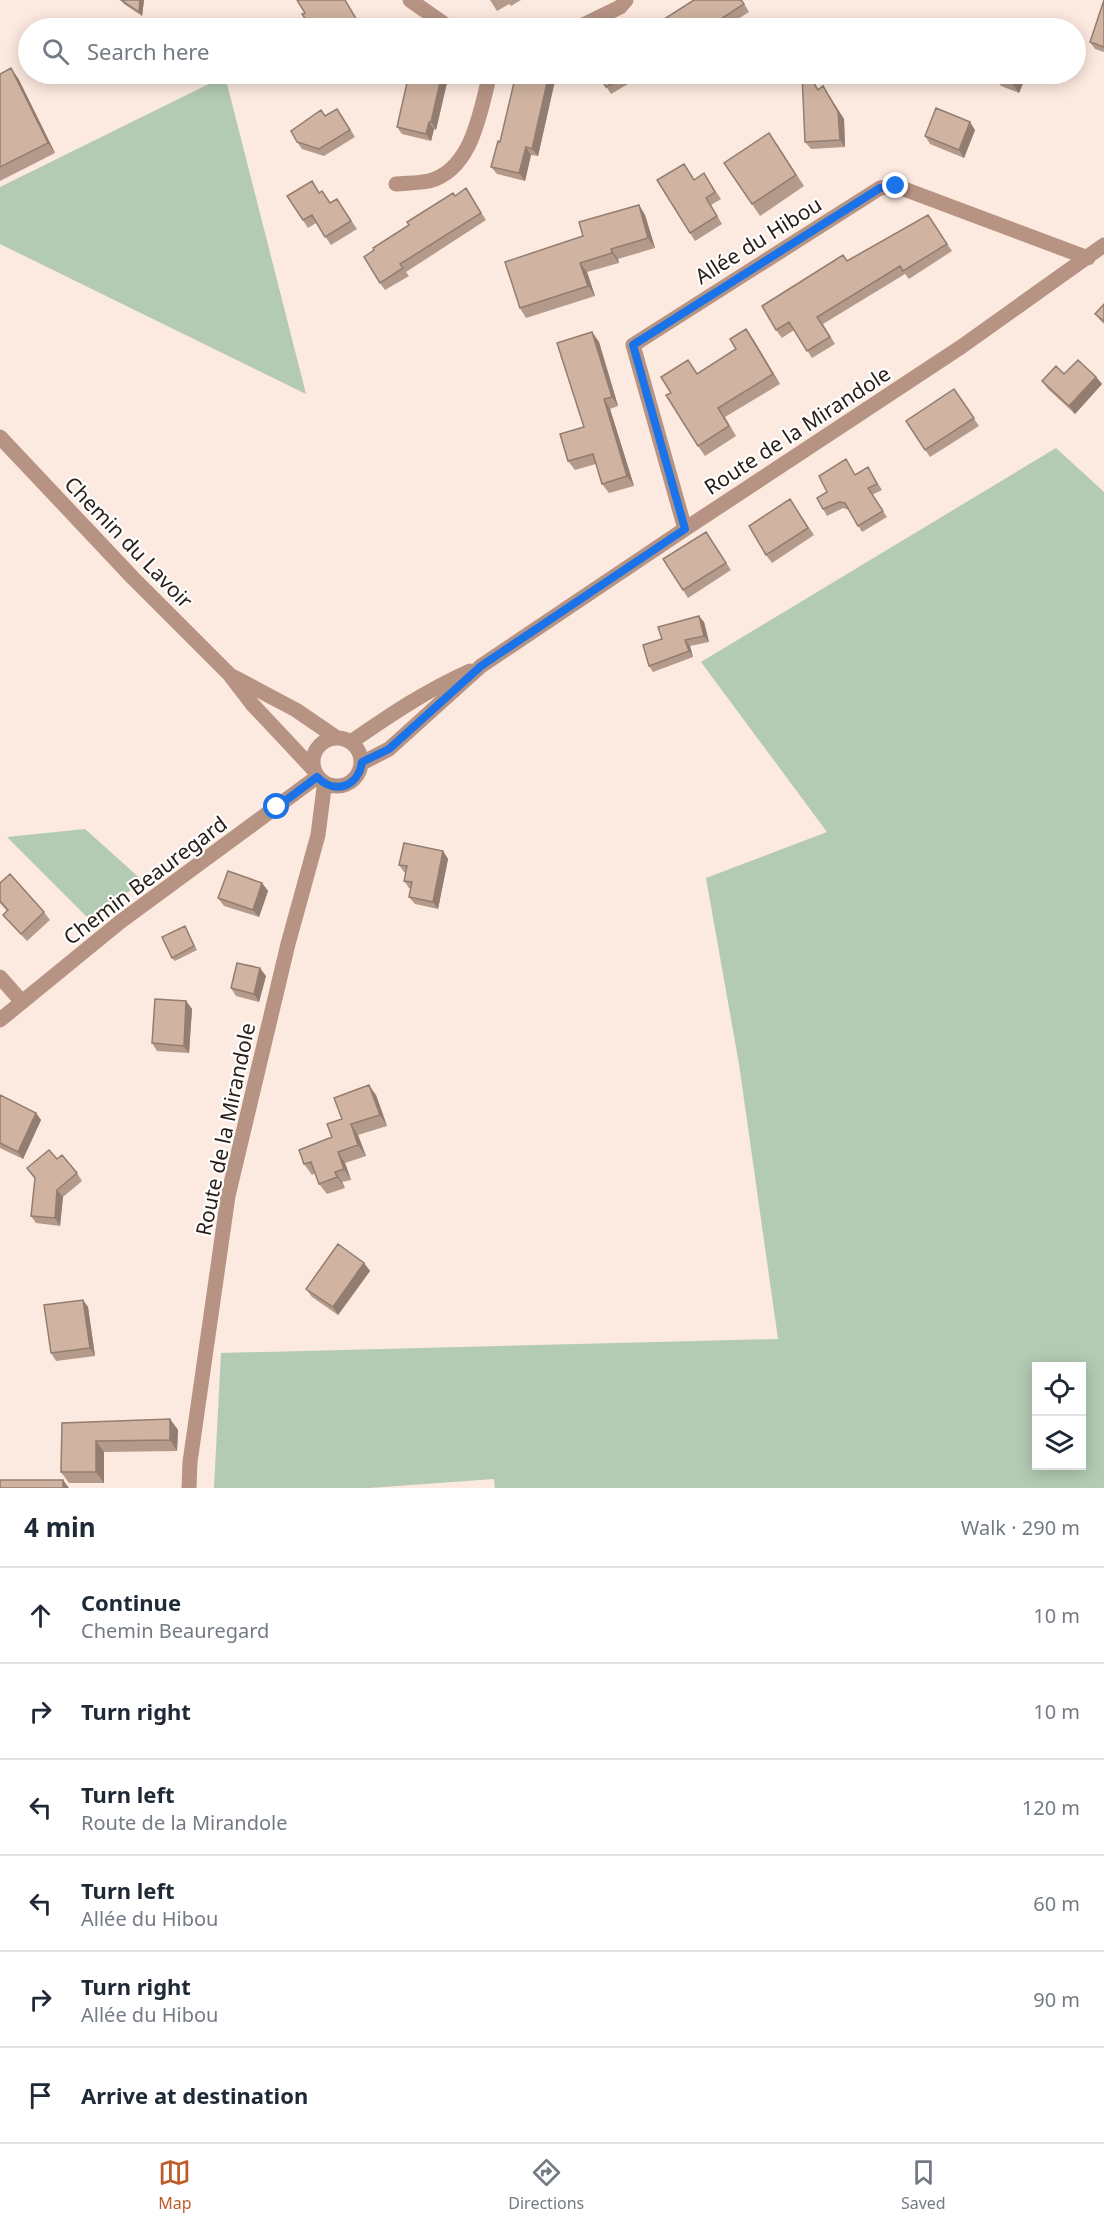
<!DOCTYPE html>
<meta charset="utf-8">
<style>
:root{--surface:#fff;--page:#f2f2f3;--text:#1f2937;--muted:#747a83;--line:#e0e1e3;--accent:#bf5b27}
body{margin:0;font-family:"Noto Sans",sans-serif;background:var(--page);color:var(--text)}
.controls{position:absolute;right:18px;bottom:18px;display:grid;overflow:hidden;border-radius:0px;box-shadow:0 3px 15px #0003}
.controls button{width:54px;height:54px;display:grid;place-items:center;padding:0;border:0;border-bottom:2px solid var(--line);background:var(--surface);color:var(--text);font:30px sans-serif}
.stop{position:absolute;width:18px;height:18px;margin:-14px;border:4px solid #1a73e8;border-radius:50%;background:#fff}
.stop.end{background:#1a73e8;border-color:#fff;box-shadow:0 2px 6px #0008}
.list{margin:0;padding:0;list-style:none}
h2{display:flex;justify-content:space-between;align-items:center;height:78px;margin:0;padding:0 24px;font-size:26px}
h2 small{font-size:20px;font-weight:400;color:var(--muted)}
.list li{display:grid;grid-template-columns:39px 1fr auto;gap:18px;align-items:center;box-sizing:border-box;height:96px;padding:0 24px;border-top:2px solid var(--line)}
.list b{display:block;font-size:22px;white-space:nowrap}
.list p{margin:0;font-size:20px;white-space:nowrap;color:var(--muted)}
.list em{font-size:20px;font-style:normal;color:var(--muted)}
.icon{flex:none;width:33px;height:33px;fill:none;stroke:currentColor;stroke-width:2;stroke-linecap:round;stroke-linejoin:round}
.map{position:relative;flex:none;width:1104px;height:1488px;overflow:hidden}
.search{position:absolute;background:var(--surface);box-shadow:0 3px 15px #0003;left:18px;right:18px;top:18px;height:66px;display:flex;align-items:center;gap:15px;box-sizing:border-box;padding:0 21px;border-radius:33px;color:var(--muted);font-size:22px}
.sheet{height:654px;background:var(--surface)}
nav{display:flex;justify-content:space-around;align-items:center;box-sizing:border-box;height:84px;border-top:2px solid var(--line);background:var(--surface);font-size:16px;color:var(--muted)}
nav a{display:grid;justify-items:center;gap:3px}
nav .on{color:var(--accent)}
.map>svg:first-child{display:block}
</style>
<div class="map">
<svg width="1104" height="1488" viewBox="0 0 1104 1488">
<rect width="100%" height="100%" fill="#fce9df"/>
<path fill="#b3cab3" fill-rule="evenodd" d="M225,76L306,394L0,244V187Z
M1056,448L1104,492V1488H495L494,1479L369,1488H214L221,1353L778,1339L739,1064L706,878L827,832L701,662ZM1082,1366V1466H1036V1366Z
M85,829L143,881L90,920L7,837Z"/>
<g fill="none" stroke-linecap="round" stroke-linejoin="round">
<path stroke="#b69383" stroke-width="15" d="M410,0L450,28
M577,28L620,7L626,0
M396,184C407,183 419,183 429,181C473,169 480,111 490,74
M0,437L133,578L229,674L252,704L313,769
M685,529L633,345L880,188L896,186L1088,258
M234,677L296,710L337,738
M313 762a24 24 0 1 1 48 0a24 24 0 1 1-48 0Z
M351,742C390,715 427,690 470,671
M362,763L389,749L481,666L685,529L961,347L1104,245
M0,977L22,1002
M0,1020L120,922L317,777
M189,1488L190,1462L228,1196L288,944L318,835L324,788L323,783"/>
</g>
<path fill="#b39a8a" d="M121,0H144L142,16L124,4Z
M490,0H521L511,6L509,4L497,11Z
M742,0L749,12L724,28H650Z
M1104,0V52L1095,49L1090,42Z
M0,74L18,78L55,153L0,181Z
M403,74H449L436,130L434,129L431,141L402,134L397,127L408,77L405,76Z
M519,74H554L556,76L538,156L531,155L525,181L497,174L491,167L500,142Z
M598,74H645L611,94Z
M808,74L818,89L823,86L844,119L845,147L811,149L805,142Z
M983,74H1027L1019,93L1001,86L995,78Z
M321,110L325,116H342L355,137L324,156L302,149L297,142Z
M975,130L964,158L930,144L925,136Z
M777,144L804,186L760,216L724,163Z
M694,179L709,181L721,199L711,205L722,224L695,241L690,233Z
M466,188L486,220L406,272L409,276L385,290L380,283L374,250Z
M320,192L330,203L337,199L357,229L331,245L316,223L308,228L287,196Z
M639,205L645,215L655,248L618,259L619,263L587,272L595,296L526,318L520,308L583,236Z
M928,215L952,251L909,279L905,274L823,324L835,344L812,358L794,330L782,338L776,330L847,261Z
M1104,304V324L1100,320L1095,314Z
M592,332L599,342L618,406L610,409L634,486L609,493L602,484L596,464L575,470L568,461L584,427Z
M753,339L780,384L725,417L736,436L705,456L698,446L697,374Z
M1064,374L1096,377L1102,384L1075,414L1047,388L1042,381Z
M954,389L979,426L930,457L906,421Z
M846,459L855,475L868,467L882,490L872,495L887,517L862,532L849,510L843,508L827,516L823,509L827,492Z
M790,499L814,535L772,563L766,555Z
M706,532L731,570L688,598L683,590Z
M704,622L709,642L690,646L693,657L653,672L649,666L662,639Z
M443,851L448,859L438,909L415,904L409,897L411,889L409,888L404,881L406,872H404L399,865Z
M0,883L44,912L50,920L27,941L9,922L3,915L7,911L0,903Z
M262,883L268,891L259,917L224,906L218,898Z
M187,930L197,950L175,961L172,958Z
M266,976L259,1002L236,996L231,988Z
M186,1001L192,1009L189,1053L157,1051L152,1043Z
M0,1095L36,1113L41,1120L23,1159L0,1148Z
M376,1095L387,1126L358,1135L366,1156L345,1163L351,1180L342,1182L345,1188L327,1194L319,1184L315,1173L312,1175L304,1164L332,1137L342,1119Z
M57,1159L77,1173L82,1181L63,1197L60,1226L36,1223L31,1216L35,1179L27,1168Z
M364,1263L370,1271L338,1315L312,1297L306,1289Z
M83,1300L88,1307L95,1356L56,1361L51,1353Z
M170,1419L178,1430L177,1451L104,1452V1483H69L61,1472L62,1423Z"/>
<path fill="#927d70" d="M140,0H144L142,16L139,12Z
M11,68L18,78L55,153L48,143Z
M442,74H449L436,130L431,122Z
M549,74H554L556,76L538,156L532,149Z
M1014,74H1027L1019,93L1011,82Z
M823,86L844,119L845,147L840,140Z
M429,122L434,129L431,141L426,134Z
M970,122L975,130L964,158L959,150Z
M526,147L531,155L525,181L519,173Z
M639,205L645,215L655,248L648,238Z
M611,249L618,259L619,263L612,253Z
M580,263L587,272L595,296L588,286Z
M746,329L753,339L780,384L773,374Z
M592,332L599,342L618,406L612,397Z
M1096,377L1102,384L1075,414L1069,406Z
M604,399L610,409L634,486L627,476Z
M699,616L704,622L709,642L704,636Z
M685,640L690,646L693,657L689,651Z
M443,851L448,859L438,909L433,902Z
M262,883L268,891L259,917L253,910Z
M260,968L266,976L259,1002L254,994Z
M186,1001L192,1009L189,1053L184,1046Z
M369,1085L376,1095L387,1126L380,1115Z
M36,1113L41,1120L23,1159L18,1152Z
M351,1124L358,1135L366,1156L358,1145Z
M338,1152L345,1163L351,1180L344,1169Z
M335,1172L342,1182L345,1188L337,1177Z
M57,1190L63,1197L60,1226L55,1218Z
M364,1263L370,1271L338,1315L333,1307Z
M83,1300L88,1307L95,1356L90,1348Z
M170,1419L178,1430L177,1451L170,1440Z
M96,1441L104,1452V1483L96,1472Z
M63,1480L69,1488H63Z"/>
<path fill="#d0b3a0" stroke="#927d70" stroke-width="1.5" d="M121,0H140L139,12Z
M297,0H345L361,27L358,28H359H311L302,14L305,13Z
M694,0H741L744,4L707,28H650Z
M1104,0V47L1090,42Z
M939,22L955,28H937Z
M981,22L996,28H978Z
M960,23L976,28H958Z
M11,68L48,143L0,167V74Z
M409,74H442L431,122H429L426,134L397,127Z
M516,74L519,75V74H549L532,149L526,147L519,173L491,167L498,141L500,142Z
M598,74H628L606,87Z
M802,74H808L818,90L823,86L838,112L840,140L805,142Z
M993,74H1014L1011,82Z
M936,108L970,122L959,150L925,136Z
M337,109L350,130L319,149L297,142L291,131L321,110L325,116Z
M769,133L796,175L752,204L724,163Z
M684,164L694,180L704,173L715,192L706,198L717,216L690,233L657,180Z
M312,181L319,193L322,191L330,203L337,199L351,221L325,237L312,215L303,220L287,196Z
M466,188L481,213L400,264L403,268L380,283L364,257L374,250L373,248L409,225L407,222L453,193L455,196Z
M639,205L648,238L611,249L612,253L580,263L588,286L520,308L505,262L583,236L579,222Z
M928,215L947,244L903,271L900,266L817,317L830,337L807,351L789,322L776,330L762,306L843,255L847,261Z
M1104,304V321L1095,314Z
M746,329L773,374L718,408L729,426L698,446L666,395L671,393L661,377L688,360L697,374L736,349L730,339Z
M592,332L612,397L604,399L627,476L602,484L593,454L568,461L560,434L584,427L557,343Z
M1078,360L1096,377L1069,406L1042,381L1056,366L1064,374Z
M954,389L974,418L925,450L906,421Z
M846,459L855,475L868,467L877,484L868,488L883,511L858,526L845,503L839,502L823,509L817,498L827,492L819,476Z
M790,499L808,528L766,555L749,526Z
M706,532L726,563L683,590L663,559Z
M699,616L704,636L685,640L689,651L649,666L643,645L662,639L658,627Z
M404,843L443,851L433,902L409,897L412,882L404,881L407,866L399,865Z
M228,871L262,883L253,910L218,898Z
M10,874L44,912L21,934L3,915L8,910L0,901V883Z
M185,926L194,946L172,958L162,937Z
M237,963L260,968L254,994L231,988Z
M155,999L186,1001L184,1046L152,1043Z
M369,1085L380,1115L351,1124L358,1145L338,1152L344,1169L335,1172L337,1177L319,1184L311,1162L304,1164L299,1150L332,1137L327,1124L342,1119L334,1098Z
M0,1095L36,1113L18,1152L0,1143Z
M49,1150L57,1159L62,1155L77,1173L57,1190L55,1218L31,1216L35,1178L27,1168Z
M338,1244L364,1263L333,1307L306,1289Z
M83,1300L90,1348L51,1353L44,1305Z
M170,1419V1440L96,1441V1472H61L62,1423Z
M0,1480H63V1488H0Z"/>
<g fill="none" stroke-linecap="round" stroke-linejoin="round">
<path stroke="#1a73e8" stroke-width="8" d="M277,807L317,777C335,795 358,787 362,762L389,749L481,666L685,529L633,345L880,188L896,186"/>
</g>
<g text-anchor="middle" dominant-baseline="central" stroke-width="4.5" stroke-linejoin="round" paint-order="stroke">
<g font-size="21" fill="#281d17" stroke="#fff">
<text transform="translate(758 240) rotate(-32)">Allée du Hibou</text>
<text transform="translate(797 430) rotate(-33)">Route de la Mirandole</text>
<text transform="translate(129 542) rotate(46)">Chemin du Lavoir</text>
<text transform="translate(145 880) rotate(-37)">Chemin Beauregard</text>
<text transform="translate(225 1129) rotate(-78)">Route de la Mirandole</text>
</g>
</g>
</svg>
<div class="controls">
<button><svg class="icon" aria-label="locate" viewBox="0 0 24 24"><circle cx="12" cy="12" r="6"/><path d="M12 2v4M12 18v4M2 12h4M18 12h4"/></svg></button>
<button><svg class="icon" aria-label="layers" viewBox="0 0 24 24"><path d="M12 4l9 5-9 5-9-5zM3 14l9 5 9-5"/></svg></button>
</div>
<div class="stop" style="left:277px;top:807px"></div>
<div class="stop end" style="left:896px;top:186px"></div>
<div class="search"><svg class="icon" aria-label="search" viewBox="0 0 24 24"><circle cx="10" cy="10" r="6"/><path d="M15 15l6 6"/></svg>Search here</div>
</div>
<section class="sheet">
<h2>4 min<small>Walk · 290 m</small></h2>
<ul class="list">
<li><svg class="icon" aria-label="ahead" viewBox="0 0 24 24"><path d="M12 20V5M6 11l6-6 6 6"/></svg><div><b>Continue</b><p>Chemin Beauregard</p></div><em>10 m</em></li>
<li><svg class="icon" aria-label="right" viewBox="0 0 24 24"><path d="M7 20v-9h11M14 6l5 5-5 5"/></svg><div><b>Turn right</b></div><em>10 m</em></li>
<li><svg class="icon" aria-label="left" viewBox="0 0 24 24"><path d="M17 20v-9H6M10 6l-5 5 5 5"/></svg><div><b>Turn left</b><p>Route de la Mirandole</p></div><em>120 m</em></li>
<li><svg class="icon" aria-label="left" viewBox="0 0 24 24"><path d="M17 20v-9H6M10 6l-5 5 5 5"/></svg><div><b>Turn left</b><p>Allée du Hibou</p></div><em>60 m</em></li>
<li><svg class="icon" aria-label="right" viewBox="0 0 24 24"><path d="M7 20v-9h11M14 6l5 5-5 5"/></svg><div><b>Turn right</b><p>Allée du Hibou</p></div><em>90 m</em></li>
<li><svg class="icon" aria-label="arrive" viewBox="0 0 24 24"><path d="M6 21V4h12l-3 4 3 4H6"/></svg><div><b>Arrive at destination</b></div></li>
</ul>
</section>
<nav>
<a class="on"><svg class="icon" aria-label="map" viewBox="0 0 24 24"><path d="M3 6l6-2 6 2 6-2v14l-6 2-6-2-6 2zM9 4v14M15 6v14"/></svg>Map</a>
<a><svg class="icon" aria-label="directions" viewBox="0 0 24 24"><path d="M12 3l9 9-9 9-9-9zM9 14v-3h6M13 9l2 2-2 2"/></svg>Directions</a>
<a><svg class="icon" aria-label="saved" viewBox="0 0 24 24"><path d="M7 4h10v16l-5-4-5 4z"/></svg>Saved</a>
</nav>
